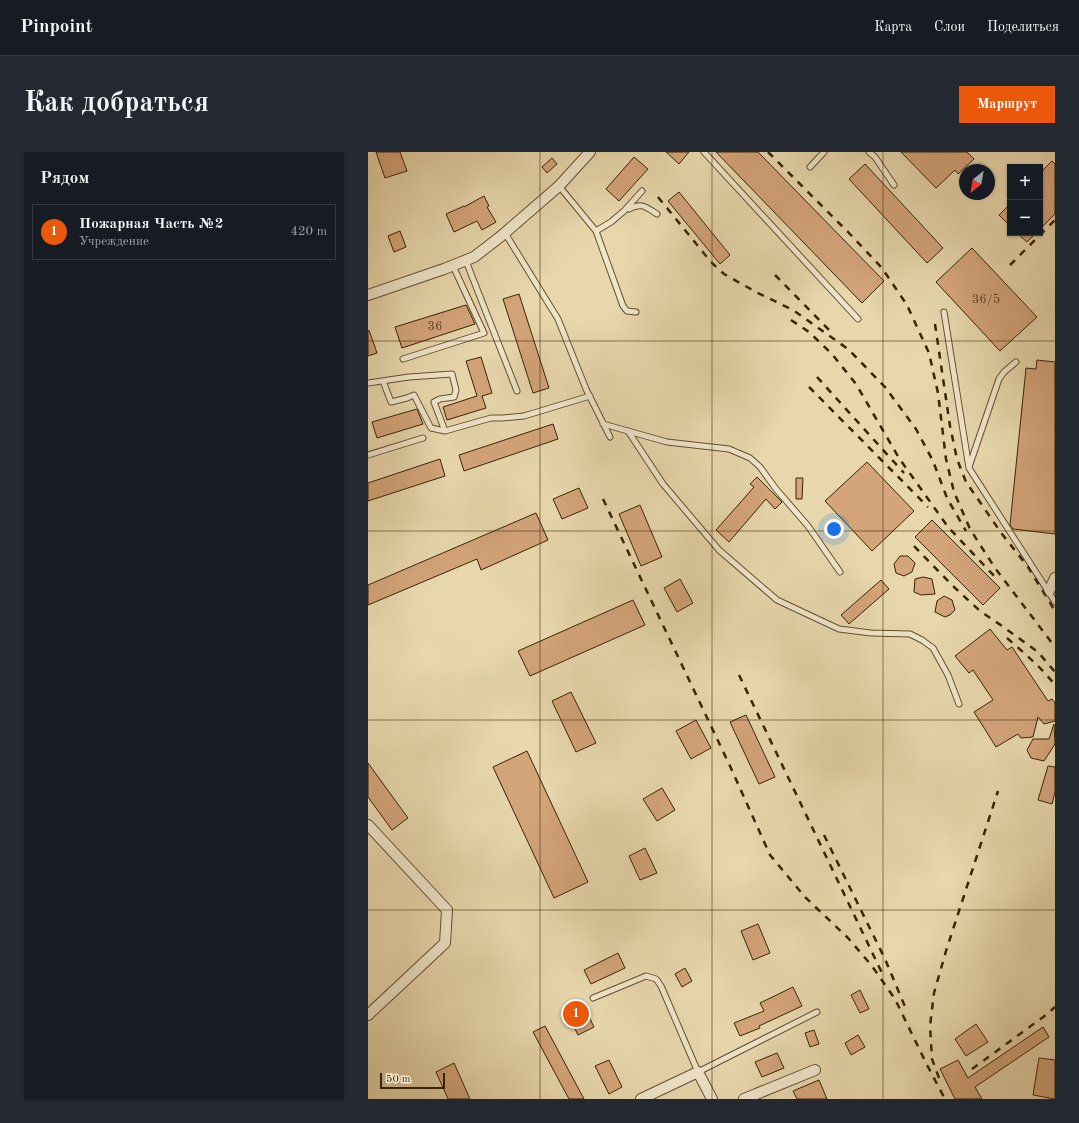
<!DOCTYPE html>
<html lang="ru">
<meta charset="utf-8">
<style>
:root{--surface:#171b24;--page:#242831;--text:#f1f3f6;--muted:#9ea1a6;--line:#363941;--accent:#ea580c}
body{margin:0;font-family:"Old Standard TT",serif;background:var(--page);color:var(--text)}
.controls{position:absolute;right:12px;top:12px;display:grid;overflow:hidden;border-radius:0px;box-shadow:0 1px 3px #0004}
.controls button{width:36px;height:36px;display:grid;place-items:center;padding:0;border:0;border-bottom:1px solid var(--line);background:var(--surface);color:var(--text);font:20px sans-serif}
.compass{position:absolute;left:591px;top:12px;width:36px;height:36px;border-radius:50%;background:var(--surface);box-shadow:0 1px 3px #0004;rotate:211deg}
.scale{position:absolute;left:12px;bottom:10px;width:65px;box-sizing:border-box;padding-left:4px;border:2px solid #382303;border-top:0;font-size:11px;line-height:14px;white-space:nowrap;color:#382303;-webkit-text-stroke:3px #f0e5ca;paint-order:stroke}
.you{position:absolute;left:466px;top:377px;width:14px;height:14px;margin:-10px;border:3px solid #fff;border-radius:50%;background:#1a73e8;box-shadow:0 0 0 6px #1a73e833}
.badge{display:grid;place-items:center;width:26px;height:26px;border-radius:50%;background:var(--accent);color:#fff;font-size:13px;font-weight:700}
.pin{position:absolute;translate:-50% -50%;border:2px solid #fff;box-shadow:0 1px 4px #0006}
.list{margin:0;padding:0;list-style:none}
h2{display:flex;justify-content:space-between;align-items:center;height:52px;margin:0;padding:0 16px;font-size:17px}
h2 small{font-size:13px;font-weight:400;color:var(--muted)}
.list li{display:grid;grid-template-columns:26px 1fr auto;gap:12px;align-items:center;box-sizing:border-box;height:56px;margin:0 8px 8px;padding:0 8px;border:1px solid var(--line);border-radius:0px}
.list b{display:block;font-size:15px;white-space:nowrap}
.list p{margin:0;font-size:13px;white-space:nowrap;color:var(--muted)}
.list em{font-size:13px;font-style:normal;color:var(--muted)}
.map{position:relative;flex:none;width:687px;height:947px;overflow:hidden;border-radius:0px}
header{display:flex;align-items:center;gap:24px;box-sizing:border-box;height:56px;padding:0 20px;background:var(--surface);border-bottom:1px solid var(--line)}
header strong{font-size:19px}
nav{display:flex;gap:22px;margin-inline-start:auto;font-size:14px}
.intro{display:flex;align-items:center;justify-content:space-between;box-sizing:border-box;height:96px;padding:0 24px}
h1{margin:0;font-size:28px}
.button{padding:10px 18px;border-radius:0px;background:var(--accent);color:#fff;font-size:14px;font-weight:700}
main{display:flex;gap:24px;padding:0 24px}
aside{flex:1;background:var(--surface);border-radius:0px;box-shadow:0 1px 3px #0004}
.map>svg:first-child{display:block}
</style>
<header>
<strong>Pinpoint</strong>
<nav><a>Карта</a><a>Слои</a><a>Поделиться</a></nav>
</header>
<div class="intro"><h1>Как добраться</h1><a class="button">Маршрут</a></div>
<main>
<aside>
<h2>Рядом<small></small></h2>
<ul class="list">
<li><span class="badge">1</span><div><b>Пожарная Часть №2</b><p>Учреждение</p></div><em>420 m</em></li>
</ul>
</aside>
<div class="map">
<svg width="687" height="947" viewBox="0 0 687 947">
<rect width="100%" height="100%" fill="#e8d7ad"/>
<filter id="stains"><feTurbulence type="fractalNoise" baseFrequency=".005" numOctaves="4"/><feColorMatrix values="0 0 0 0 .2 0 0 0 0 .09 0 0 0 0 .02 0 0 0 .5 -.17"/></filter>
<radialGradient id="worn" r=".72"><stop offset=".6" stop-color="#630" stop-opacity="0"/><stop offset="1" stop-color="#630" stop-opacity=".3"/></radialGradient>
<path fill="#d4a47b" stroke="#382303" d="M8,0H32L39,19L17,26Z
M298,0H321L311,12Z
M348,0H390L516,129L494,151Z
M533,0H599L606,7L590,22L587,18L568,36Z
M266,5L280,17L251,49L238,37Z
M184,6L189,12L179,21L174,15Z
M684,9L687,12V62L672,77V21Z
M497,12L575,96L559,111L481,27Z
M311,40L362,103L352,112L300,49Z
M116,44L121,54L119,55L128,70L114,78L109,69L86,80L78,62L96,54V55Z
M642,52V74L631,63Z
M32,79L38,95L26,100L20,84Z
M649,81H668L659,90Z
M604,96L669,165L632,199L568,130Z
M151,142L181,236L165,241L135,147Z
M98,153L107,172L34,196L27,175Z
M1,178L9,201L0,204V179Z
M113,205L124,241L114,244L118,256L79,268L75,255L109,244L98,209Z
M669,208L687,210V382L645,377L642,373L658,216L668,217Z
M49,257L55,272L9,286L4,270Z
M185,272L190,287L96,319L91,303Z
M72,307L77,324L0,349V331Z
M499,310L546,359L504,399L457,349Z
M389,325L414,350L407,357L398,347L361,390L348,378L386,335L382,332Z
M428,326H435L434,347H428Z
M211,336L220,356L194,367L185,347Z
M272,353L294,405L273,414L251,362Z
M168,361L180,388L113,418L109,407L0,453V433Z
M564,368L632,436L615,453L547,385Z
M532,404H540L547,411L544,420L536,424L528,421L526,412Z
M555,425L564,427L567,442L553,443L546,440L547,427Z
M312,427L325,451L309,460L296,436Z
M513,428L521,437L481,472L473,463Z
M576,444L584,448L587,458L582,463L577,465L567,460L569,449Z
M265,448L277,473L162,524L150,499Z
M622,477L639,498L644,495L680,549L684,547L687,551V569L676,572L670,565L665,585L653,586L650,582L628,595L606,560L625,548L605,518L601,521L587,504Z
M203,540L228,591L208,600L184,549Z
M378,563L407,625L391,632L362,570Z
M328,568L343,596L323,607L308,579Z
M686,572L687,592L676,609L663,606L659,598L665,587H681Z
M159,599L220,730L186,746L125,615Z
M0,611L40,666L24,678L0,645Z
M680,614L687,615V640L684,652L670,648Z
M294,636L307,658L289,669L275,647Z
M277,696L289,721L272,728L261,704Z
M390,772L402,801L385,808L373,779Z
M250,801L257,816L223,832L216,818Z
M317,816L324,829L314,835L307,822Z
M425,835L434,854L391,874L392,876L372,884L366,871L396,859L392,851Z
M492,838L501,857L492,861L483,843Z
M210,848L214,851L216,856L214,858L218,867H222L226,875L210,883L196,854Z
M608,872L620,890L598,904L587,887Z
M177,874L216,947H201L165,880Z
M675,875L681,885L607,935L614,947H587L572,917L590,908L600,926Z
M446,878L451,892L442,895L437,881Z
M490,883L497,895L483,903L477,891Z
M409,901L416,916L394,925L387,910Z
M671,906L687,908V947L665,943Z
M241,908L254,935L241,942L227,914Z
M86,911L102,947H80L68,920Z
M451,928L459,947H429L425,939Z"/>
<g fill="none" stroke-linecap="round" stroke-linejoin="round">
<defs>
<path id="service" d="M336,0L490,167
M501,0L507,5L526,33
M442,15L456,0
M191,34L228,79L255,154L259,159L268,160
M261,57C273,50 278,55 289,62
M228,79L243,70L256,59L274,39
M137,81L190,167L218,237L242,285
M98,109L149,239
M576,160L601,316L687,450
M35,207L116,181L85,114
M15,229L23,250L39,246L46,243L63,276L77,279
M0,231L41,225L84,222L88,238L86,245L72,247L66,250L77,279L123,266H135L156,264L222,244
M235,272L299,290L361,297L382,306L392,315L408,337L440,374L472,420
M260,279L295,332L351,398L409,448L471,477L503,481L542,482L554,488L565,496L580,523L591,552
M0,303L55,286
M601,315L631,227L636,220L648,210
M225,846L278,824L288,827L293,834L330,920L449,860"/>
<path id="minor" d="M0,143L76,117L106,105L132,85L191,34L222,0
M681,439L687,426
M0,673L79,758L77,791L0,863
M273,947L330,920L344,947
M376,947L447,918"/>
</defs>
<use href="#service" stroke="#64502e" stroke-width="7"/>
<use href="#minor" stroke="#64502e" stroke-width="12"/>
<use href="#service" stroke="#f0e5ca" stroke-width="5"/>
<use href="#minor" stroke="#f0e5ca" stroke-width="10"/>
<path stroke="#382303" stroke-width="2.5" stroke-dasharray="7 7" stroke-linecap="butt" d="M400,0L480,80L514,116L539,153L561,201L570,241L578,307L586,340L602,377L627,416L687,495
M290,45L343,110L356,122L388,140L425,158L480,197L517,235L548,277L565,309L579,346L598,379
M642,113L687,68
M407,123L461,178
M423,168L441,180L464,202L488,232L531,306L580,375L629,427
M567,172L582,274L589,307L598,330L634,382L660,415L687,459
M449,225L536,321
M441,235L560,355
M235,347L362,614L402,703L437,745L480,786L504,814L527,847L559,913L577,947
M546,394L586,435L612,459L634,474L670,500L687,520
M639,486C656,501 673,515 687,533
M371,523L514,821
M456,683L517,807L538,857
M604,917L678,863L687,855
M571,926L564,907L562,874L566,841L578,799L630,639"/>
</g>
<path fill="none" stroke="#382303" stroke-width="1" stroke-opacity="0.55" d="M172,0V947M344,0V947M515,0V947M0,189H687M0,379H687M0,568H687M0,758H687"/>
<g text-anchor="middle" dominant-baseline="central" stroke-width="3" stroke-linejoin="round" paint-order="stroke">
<g font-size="13" fill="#5f4321">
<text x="618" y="147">36/5</text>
<text x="67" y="174">36</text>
</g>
</g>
<rect width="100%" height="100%" filter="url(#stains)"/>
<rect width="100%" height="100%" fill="url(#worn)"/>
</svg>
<div class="controls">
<button>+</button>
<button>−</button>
</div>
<svg class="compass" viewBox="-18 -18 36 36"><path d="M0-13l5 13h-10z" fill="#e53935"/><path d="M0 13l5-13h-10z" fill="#9ea1a6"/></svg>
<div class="scale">50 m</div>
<div class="you"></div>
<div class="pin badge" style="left:208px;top:862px">1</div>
</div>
</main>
